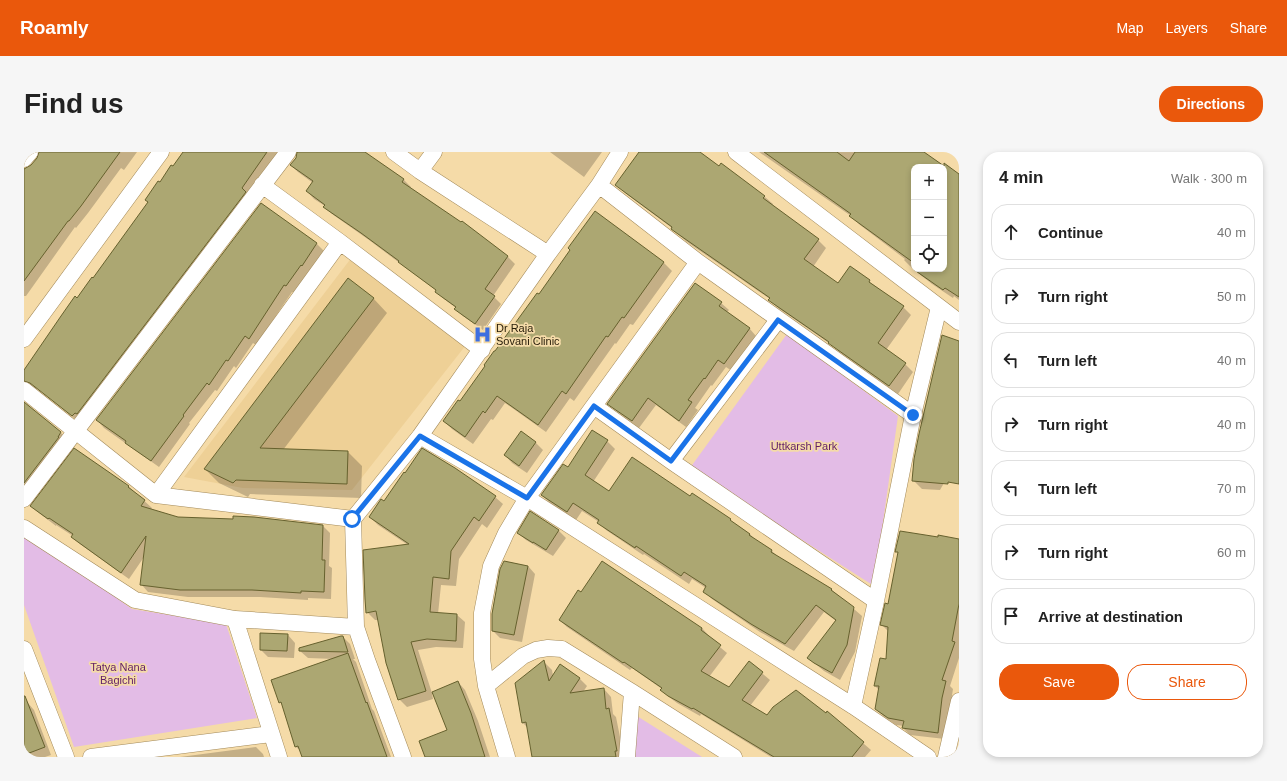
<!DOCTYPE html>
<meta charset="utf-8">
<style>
:root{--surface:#fff;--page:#f6f6f6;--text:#222;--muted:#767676;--line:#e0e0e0;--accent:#ea580c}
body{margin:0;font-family:Arial,sans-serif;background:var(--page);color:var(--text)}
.controls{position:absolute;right:12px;top:12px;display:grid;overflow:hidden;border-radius:8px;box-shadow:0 2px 6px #0003}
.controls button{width:36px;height:36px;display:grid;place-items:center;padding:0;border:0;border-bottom:1px solid var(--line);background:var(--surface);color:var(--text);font:20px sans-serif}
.stop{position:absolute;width:12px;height:12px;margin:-9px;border:3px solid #1a73e8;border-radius:50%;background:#fff}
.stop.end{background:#1a73e8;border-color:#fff;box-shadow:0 1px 4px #0008}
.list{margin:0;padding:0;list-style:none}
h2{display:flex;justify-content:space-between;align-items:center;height:52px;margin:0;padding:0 16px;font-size:17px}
h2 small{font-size:13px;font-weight:400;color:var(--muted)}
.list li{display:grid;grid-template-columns:26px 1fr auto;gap:12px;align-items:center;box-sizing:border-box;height:56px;margin:0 8px 8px;padding:0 8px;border:1px solid var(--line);border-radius:16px}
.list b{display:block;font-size:15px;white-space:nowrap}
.list em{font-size:13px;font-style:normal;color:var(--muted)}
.actions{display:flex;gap:8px;padding:12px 16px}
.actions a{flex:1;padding:9px 0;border:1px solid var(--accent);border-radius:16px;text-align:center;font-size:14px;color:var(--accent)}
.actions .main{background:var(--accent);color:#fff}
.icon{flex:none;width:22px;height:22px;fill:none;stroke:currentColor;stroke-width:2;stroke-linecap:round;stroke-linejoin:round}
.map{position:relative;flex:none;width:935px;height:605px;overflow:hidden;border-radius:16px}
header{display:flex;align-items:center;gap:24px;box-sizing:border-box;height:56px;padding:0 20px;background:var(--accent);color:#fff}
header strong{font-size:19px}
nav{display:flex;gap:22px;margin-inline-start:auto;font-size:14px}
.intro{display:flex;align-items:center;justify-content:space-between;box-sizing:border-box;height:96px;padding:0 24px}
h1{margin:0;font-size:28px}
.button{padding:10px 18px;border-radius:16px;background:var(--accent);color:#fff;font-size:14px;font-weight:700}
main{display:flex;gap:24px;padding:0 24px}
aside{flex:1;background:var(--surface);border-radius:16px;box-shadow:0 2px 6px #0003}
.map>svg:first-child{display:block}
</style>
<header>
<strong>Roamly</strong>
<nav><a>Map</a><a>Layers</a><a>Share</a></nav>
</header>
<div class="intro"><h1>Find us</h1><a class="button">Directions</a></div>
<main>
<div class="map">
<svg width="935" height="605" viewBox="0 0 935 605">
<rect width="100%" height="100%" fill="#f5dba8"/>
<path fill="#eed096" d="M328,105L442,193L328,338L219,336L160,325Z"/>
<path fill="#e3bce6" d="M763,182L874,264L850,434L666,316Z
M0,380L108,457L202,472L233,566L50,595L0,453Z
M605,559L678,605H610Z"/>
<path fill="#0003" d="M16,0H113L100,18L97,16L64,61L52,76L51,75L2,144H0V17L8,14L16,2Z
M160,0H266L56,271L14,237L10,236H4L0,239V219L69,127L125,51L136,32Z
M274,0H340L380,28L387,35L386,36L437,71L438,70L484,105L491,112L469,144L477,152L459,178L439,164L432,157V156L420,147L413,139L345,88L308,62L300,55L301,54L290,47L283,39L289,31L274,20L267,13L273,6Z
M526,0H578L560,25Z
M616,0H674L695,15L697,13L741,45L749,52L748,54L794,88L802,96L789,115L814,133L826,115L879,155L887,163L862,198L881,212L889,220L874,242L814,199L809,194L754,156L746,148V147L663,90L656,84L648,76L601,41L593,33Z
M735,0H899L920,15H890V117H920V15L935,23V148L930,144L929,146L908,132L889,117L880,108L881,107L836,73L827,64Z
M237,53L293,92L300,99L270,141L268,140L232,193L229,191L212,216L210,214L193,239L191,238L165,271L166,272L135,315L80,276L73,268Z
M571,61L640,111L648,119L609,173L606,172L592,192L591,191L550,249L546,246L522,280L481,251L469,268L467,267L449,292L428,277L420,269L436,250L515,143L547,98Z
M349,146L363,161L259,298L324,300L338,314L337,346L226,342L224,345L195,331L181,317Z
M697,151L705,158L703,160L725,176L732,184L708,219L702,215L688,234L687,233L671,256L674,258L662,275L632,253L615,276L592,259L584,252Z
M935,190V328L924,324L916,338L898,337L889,328Z
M0,251L37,281L44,288L0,349Z
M497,280L512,291L519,298L503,321L488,311L481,303Z
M583,289L591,297L569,330L585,341L666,346L668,343L706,368L711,372L726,382L732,389L748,399L755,406L808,438L838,464L831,500L816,528L800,519L784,506L812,469L800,460L770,499L736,480L688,447L680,439L682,436L668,427L665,432L620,402L619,403L582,378L575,370L558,359L552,368L526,351L518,343L544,316Z
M104,334L128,356L127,358L153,366L299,374L306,381L305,414L308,416L307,447L284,446V448L236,445H164L124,440L117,432L120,405L105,427L56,392L48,385L49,384L32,373V374L15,361L7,354Z
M471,345L479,352L463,376L458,372L435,407L432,434L417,433L414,462L433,463L441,470L439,496L412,495L394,498L408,541L434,530L441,538L454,569L466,605H401L424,579L409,542H408L409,547L383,555L375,547L355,468H351L343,460L384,393L354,373L346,365L360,350Z
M534,378L542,386L529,404L502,388L494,381Z
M935,388V506L926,534L929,537L921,587L886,583L879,576L880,574L872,573L859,564L852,557L855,538L851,534L863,508L864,479L858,473L864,453L874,401L873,399Z
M480,410L504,414L511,422L498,490L476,486L468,478Z
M536,468L678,476L685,484L684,485L703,501L685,525L705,536L725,510L746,528L726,554L743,565L802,562L803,560L847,598L841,605H747L677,562L676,564L653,551L645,545L638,538V537L608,516L606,518L543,475Z
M264,483L271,491L270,506L244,505L237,498Z
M319,485L326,492L331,507H329L332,510L348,557L350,559L367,605H279L277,599L272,595L259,553L256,550L310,507L284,506L276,499Z
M520,510L528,518L529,524L555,526L563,534L559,540L580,537L587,545L589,562L592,565L600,605H509L504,576L498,570Z
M3,550L10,558L27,603L21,605H0V551Z
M232,595L239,602L240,605H156Z"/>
<path fill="#aca772" stroke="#66612e" d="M15,0H96L57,54L45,69H44L0,129V17L7,13L13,6Z
M159,0H243L218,36L222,40L53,262L51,261L48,264L6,231L0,229V218L37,164L51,144L53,146L68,125L69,126L124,50L121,48L134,29L136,30L147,13L149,14Z
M273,0H341L380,27L378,30L437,70L438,69L484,104L461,137L471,144L451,172L430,157L432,155L411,140L412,138L374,110L375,109L337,81L299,55L301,53L282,39L289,29L266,13L272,6Z
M615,0H676L695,14L697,11L741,44L739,46L795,87L780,107L814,131L826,114L846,128L845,130L880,154L854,191L882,211L865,234L804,191L805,190L744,148L746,146L654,82L647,77L648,75L591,33Z
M740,0H813L825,9L831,0H900L920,14V11L935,22V145L921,136L919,138L889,117H920V15H890V111L825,64L827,62Z
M237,51L293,91L278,114L277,113L262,134L260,133L225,187L221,184L204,209L202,208L185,233L183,231L159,263L160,264L127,309L101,291L102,289L72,268Z
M571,59L640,110L600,166L598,165L584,185L582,184L542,242L538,239L514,273L473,244L461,261L459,259L441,285L419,269L434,248L436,249L461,214L460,213L470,199H471L513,141L515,142L546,98L544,96Z
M324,126L350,146L236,296L324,299L323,332L212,328L209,331L180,317Z
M671,131L698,150L695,154L726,176L700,212L694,208L681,227L680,226L664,248L668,250L655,269L624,246L608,269L583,252Z
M918,183L935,189V332L924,330V332L888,329L890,307L895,282Z
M0,250L37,280L34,285H35L0,331Z
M568,278L584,288L561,323L585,339L608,305L666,344L668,341L707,367L706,368L726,382L725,383L748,398L747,400L808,437L807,438L830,455L823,493L808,521L790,511L783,506L812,468L792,453L761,492L727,472L679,440L682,434L660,420L657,424L612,394L611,396L573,371L575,368L549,351L543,360L517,343L539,312L544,315Z
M497,279L512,290L495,314L480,303Z
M50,296L105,334L104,335L121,348L117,354L154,365L209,367V364L230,365L299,373L298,408H301L300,440L277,439V441L228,438H156L116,433L122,384L97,421L47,385L49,382L25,366L24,367L6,354Z
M398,296L431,316L472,344L455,369L450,365L427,399L425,427L409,425L406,460L433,462L432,489L403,487L387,490L402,539L374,548L362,511L352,459L342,461L341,447L339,398L385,392L345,365L357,347L360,349L380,320L381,321Z
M506,359L535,378L522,398L509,390V391L493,381Z
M876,379L914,385V383L935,387V452L928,489L931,490L918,528L922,529L918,546L914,581L878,576L880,569L864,566L851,557L855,534H850L856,506L862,507L864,475L856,473L861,451L864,452L874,400H871Z
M480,409L504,414L490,483L468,479V462L476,417Z
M578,409L678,476L677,478L697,493L677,519L705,535L725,509L739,520L718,548L743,563L749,555L772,538L802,561L803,559L840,590L828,605H750L669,556L668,557L644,544L636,538L638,536L600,510L599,511L535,468L554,438L557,440Z
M236,481L264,482L263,499L236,498Z
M317,484H319L324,500L275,499V496Z
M324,501L342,551L343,550L363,605H278L274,594L271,595L257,550L255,551L247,528Z
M520,508L525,529L536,512L556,526L546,541L580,536L582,557L585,556L593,599H591L592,605H508L502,570L498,571L491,531Z
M434,529L447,561L461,605H401L395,589L423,578L408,540Z
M0,544H1L21,595L0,603Z"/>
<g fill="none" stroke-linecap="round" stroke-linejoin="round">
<defs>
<path id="street" d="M370,0L396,19L524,102
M712,0L935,170
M0,7L6,0
M396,19L410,0
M238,33L316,90L458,198
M575,33L674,110L889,263
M0,187L137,0
M0,238L132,343L329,367
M570,254L647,309L852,449
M396,284L503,346L829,554L904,605
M647,309L754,168
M132,343L316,90
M0,347L264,0
M0,376L111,448L211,467L332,475
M211,467L255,605
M0,497L42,605
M462,534L499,504L512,498L524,496L538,497L608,540L710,605
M829,554L852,449L889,263L915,155
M67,605L247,582
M379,605L343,508L332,475L329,367L396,284L524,102L575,33L596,0
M483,605L462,534L458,507V461L467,414L482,381L503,346L674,110
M603,605L608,540
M922,605L935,549"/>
</defs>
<use href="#street" stroke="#a38a5a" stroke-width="17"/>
<use href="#street" stroke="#fff" stroke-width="16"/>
</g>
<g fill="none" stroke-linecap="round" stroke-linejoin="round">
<path stroke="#1a73e8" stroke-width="5" d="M328,367L396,284L503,346L570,254L647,309L754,168L889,263"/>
</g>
<defs>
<symbol id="hospital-bare" viewBox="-9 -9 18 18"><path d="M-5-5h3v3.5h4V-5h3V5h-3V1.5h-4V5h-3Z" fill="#3e6fe0" stroke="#f5dba8" stroke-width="2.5" paint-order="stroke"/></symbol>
</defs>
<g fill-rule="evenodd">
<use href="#hospital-bare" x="446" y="170" width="25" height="25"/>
</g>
<g text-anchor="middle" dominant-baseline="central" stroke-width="3.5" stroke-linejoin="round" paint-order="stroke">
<g font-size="11" fill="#261c08" stroke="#f5dba8" text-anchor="start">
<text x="472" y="176">Dr Raja<tspan x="472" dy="13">Sovani Clinic</tspan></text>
</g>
<g font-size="11" fill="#611e67" stroke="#f5dba8">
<text x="780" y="294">Uttkarsh Park</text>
<text x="94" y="515">Tatya Nana<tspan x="94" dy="13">Bagichi</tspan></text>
</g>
</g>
</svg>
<div class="controls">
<button>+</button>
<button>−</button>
<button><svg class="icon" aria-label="locate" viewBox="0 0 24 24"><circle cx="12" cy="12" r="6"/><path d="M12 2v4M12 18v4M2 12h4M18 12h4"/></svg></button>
</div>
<div class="stop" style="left:328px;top:367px"></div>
<div class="stop end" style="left:889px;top:263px"></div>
</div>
<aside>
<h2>4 min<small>Walk · 300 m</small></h2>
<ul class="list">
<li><svg class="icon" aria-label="ahead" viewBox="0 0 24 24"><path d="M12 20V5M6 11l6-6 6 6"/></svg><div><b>Continue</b></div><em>40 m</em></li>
<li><svg class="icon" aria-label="right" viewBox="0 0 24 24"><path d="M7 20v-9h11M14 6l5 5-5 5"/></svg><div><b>Turn right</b></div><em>50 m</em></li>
<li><svg class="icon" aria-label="left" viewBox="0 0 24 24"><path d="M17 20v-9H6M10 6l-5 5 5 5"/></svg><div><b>Turn left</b></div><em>40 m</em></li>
<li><svg class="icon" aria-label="right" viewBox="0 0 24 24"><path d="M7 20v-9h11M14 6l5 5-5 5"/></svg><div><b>Turn right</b></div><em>40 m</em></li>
<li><svg class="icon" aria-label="left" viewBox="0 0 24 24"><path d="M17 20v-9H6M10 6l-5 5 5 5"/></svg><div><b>Turn left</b></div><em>70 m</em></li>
<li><svg class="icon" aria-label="right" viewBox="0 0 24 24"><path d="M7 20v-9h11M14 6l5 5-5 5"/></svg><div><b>Turn right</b></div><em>60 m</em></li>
<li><svg class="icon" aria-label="arrive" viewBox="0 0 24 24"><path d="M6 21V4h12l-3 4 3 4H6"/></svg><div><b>Arrive at destination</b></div></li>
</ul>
<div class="actions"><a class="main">Save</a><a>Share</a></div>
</aside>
</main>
